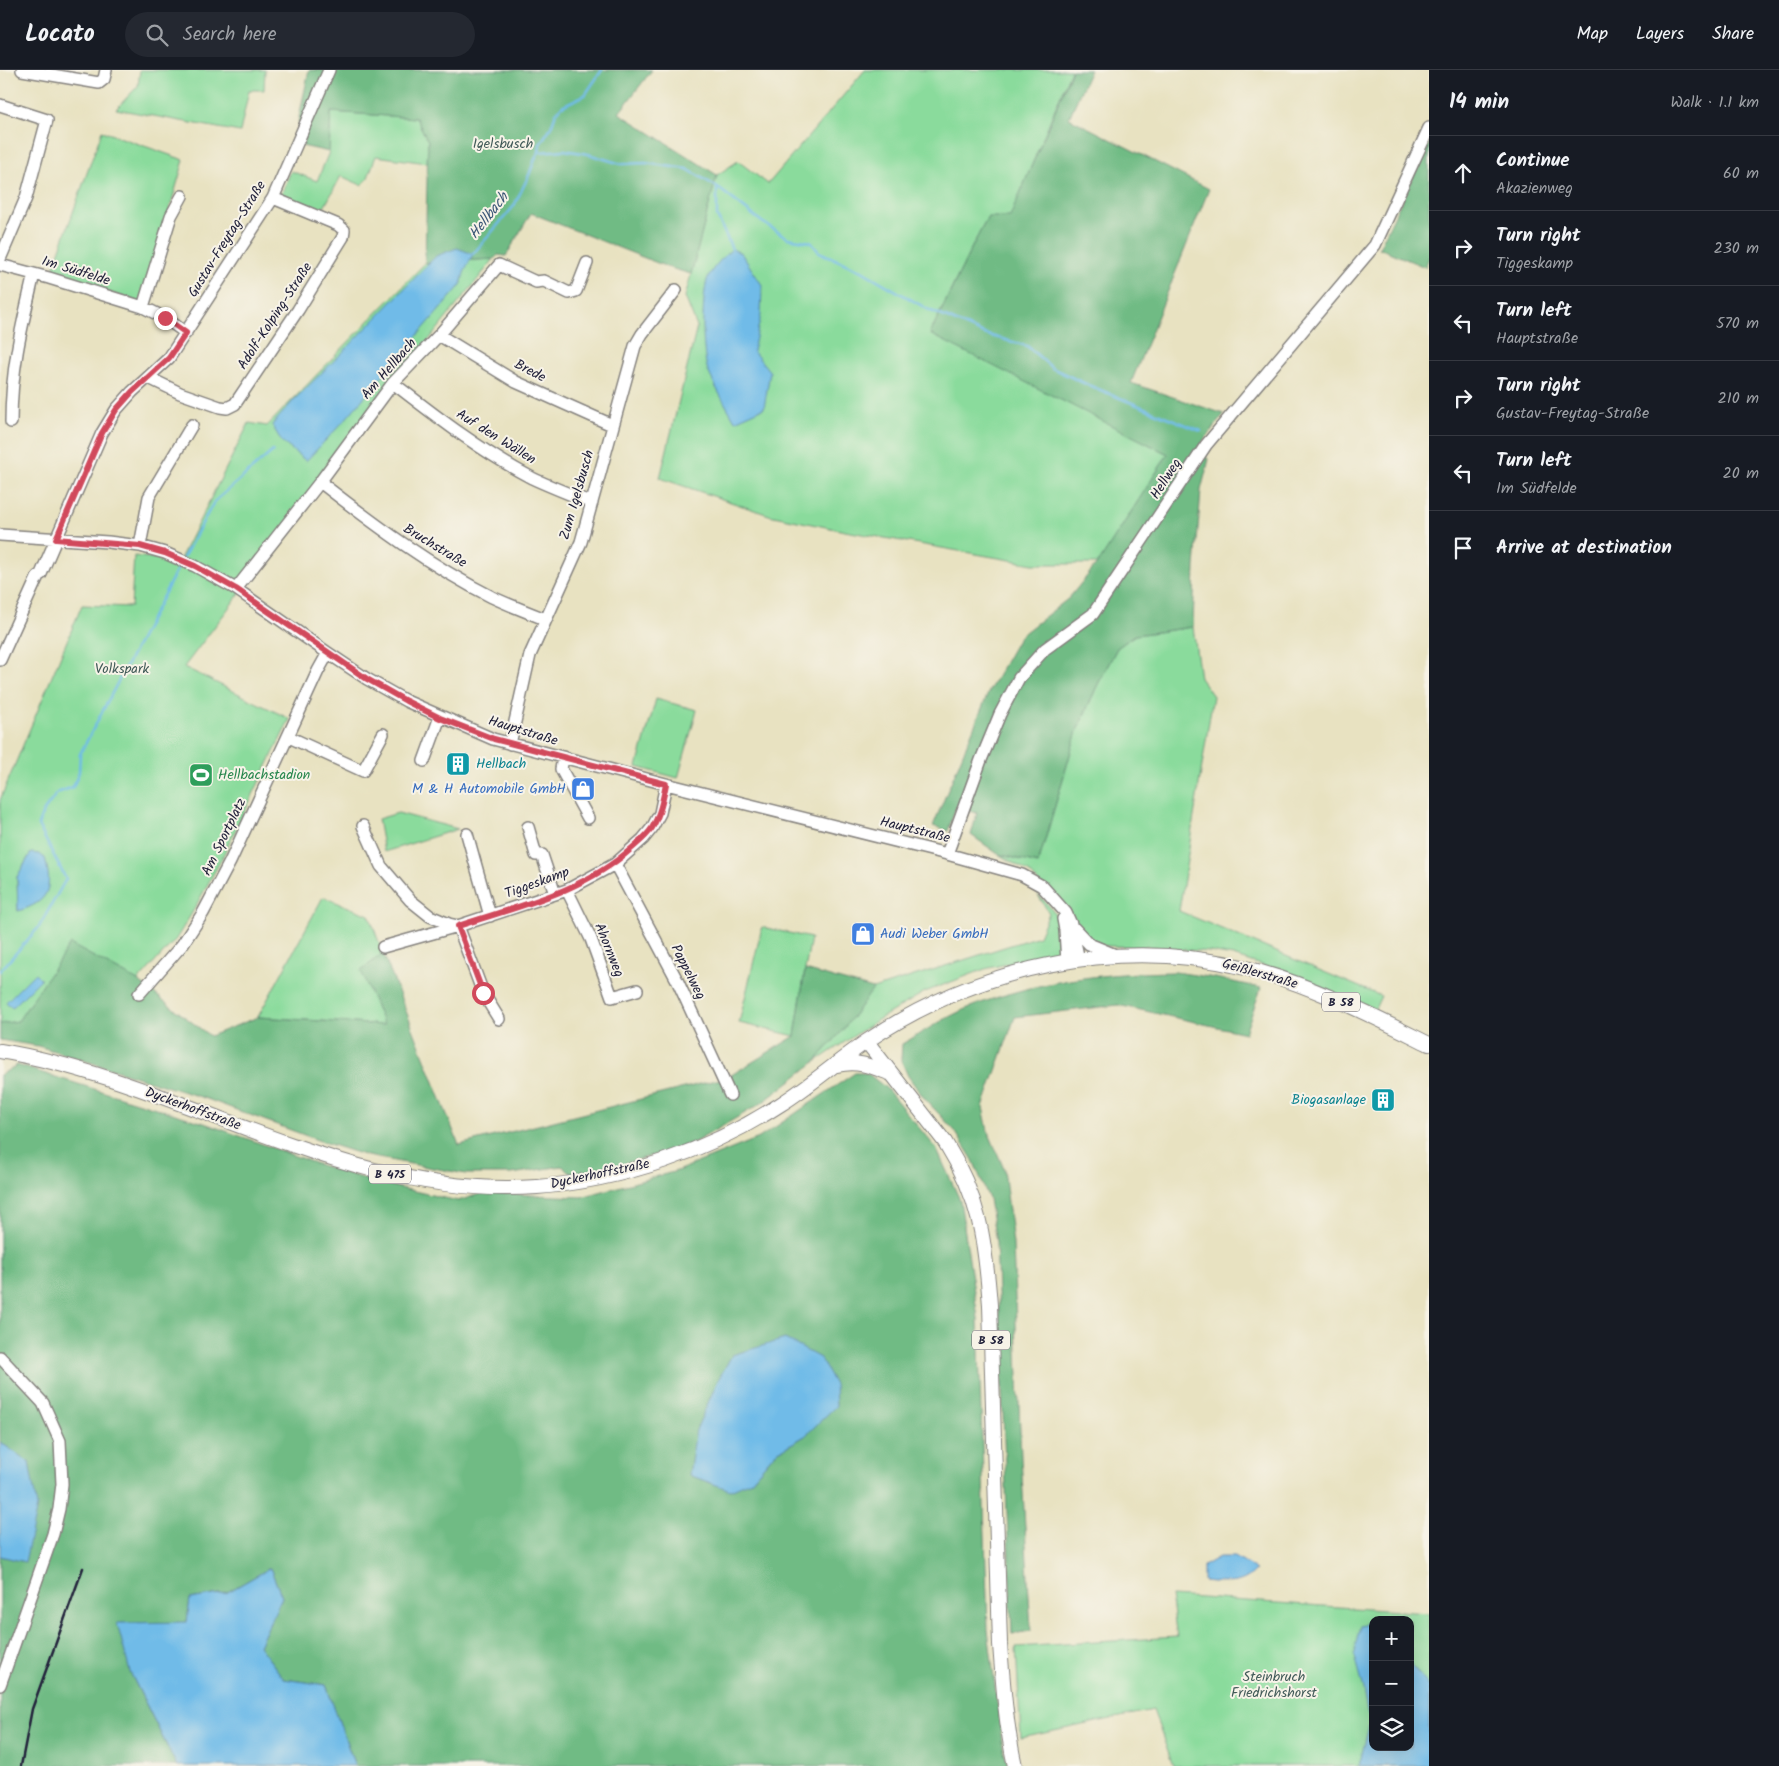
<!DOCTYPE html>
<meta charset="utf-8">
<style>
:root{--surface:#171b24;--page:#242831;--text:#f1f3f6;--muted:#9ea1a6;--line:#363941}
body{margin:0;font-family:Kalam,sans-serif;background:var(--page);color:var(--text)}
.controls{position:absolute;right:15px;bottom:15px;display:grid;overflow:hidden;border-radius:10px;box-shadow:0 5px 20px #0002}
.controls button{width:45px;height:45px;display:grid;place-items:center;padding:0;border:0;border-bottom:1px solid var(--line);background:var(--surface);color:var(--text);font:25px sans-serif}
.stop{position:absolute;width:15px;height:15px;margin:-11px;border:4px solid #d1495b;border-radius:50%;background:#fff}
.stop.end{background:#d1495b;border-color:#fff;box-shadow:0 1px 5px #0008}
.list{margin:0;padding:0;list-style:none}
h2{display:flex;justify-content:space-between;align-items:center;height:65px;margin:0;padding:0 20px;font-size:21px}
h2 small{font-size:16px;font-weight:400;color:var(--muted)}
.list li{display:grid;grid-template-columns:32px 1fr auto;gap:15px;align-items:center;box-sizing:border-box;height:75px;padding:0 20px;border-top:1px solid var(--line)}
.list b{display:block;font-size:19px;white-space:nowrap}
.list p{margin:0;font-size:16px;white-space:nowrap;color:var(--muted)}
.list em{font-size:16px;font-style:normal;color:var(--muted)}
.icon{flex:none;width:28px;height:28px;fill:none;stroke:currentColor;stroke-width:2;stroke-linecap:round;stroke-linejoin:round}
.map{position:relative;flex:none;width:1429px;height:1696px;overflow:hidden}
header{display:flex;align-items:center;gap:30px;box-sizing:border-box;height:70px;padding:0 25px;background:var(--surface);border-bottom:1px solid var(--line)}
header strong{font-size:24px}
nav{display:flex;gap:28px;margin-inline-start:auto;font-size:18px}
.search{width:350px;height:45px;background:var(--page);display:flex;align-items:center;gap:12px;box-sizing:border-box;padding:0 18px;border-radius:28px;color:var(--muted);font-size:19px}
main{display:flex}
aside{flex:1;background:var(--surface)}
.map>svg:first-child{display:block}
</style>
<header>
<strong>Locato</strong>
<div class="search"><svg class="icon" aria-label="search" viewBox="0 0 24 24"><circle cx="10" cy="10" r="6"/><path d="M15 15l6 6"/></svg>Search here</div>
<nav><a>Map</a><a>Layers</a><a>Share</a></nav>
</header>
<main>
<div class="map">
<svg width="1429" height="1696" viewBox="0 0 1429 1696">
<rect width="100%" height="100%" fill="#f7f3e8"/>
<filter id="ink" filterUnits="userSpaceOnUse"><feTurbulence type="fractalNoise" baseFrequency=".02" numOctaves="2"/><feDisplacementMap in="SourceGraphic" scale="10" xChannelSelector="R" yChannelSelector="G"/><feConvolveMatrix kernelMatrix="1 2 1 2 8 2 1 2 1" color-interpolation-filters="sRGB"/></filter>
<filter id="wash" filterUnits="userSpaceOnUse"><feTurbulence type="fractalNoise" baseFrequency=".0096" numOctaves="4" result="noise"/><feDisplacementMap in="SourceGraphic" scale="20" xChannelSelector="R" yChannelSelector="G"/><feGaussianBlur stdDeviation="1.12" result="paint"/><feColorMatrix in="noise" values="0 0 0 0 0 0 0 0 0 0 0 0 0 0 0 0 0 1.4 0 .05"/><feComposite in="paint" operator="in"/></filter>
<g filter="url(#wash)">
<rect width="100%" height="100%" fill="#e8e2c1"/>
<path fill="#8adb9c" stroke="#567e6c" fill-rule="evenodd" d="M140,0H265L264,20H249L240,62L116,39L138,16Z
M865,0H1071L1010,148L988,147L974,173L930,263L1168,384L1098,494H1033L845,461L769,445L660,408L697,257L685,227L717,105L738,91L768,114Z
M331,42L416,48L428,71L427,93L376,86L367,110L361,115L341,106L321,143L281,128V125L291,101L317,111L329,82Z
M102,61L184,90L142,233L51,204Z
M494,189L321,404L237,527L184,597L290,649L221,790L192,843L176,869L138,911L70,875L18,951L0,954V730L82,535L131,537L134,486L179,491L249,353L267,356L425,193ZM31,783L18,841L17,807Z
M1193,557L1200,608L1213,626L1179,841L1381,926L1375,939L1288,904L1233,886L1210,882L1152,877L1105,876L1091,870L1030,803L998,784L1038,794L1077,661L1097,616L1117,578L1135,565Z
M656,629L697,640L678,708L637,697Z
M398,743L458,759L384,782L378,749Z
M1038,825C1054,837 1071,865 1054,883L985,899L925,922L876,951L815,992L842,961L873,919L1039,866L1049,843Z
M323,827L369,845L383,883L362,901L385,955L258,947Z
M762,857L811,868L805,900L795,966L739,953Z
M1171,1526L1429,1543V1696H1173L1153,1640L1021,1668L1016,1577L1177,1567ZM1373,1550H1410V1677H1373Z"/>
<path fill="#6fbb84" stroke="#486e60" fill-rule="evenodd" d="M309,0H652L619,43L717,105L691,204L670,198L531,143L506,186L498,185L494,189L425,193L428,71L416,48L331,42L329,82L302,76L308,54L298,52Z
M1072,0H1090L1069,48L1209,119L1131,313L1224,344L1195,382L1209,389L1201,420L1195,497L1193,557L1135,565L1117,578L1097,616L1077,661L1038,794L998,784L971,765L977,743L956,737L948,761L933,756L989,621L1020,566L1069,528L1101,489L1168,384L930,264L974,173L988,147H1010Z
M1429,73V188L1425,197L1379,178Z
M70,874L138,911L210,966L258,947L384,955L361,901L383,883L459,1075L728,1007L795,966L805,900L873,919L842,961L815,992L762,1033L690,1075L605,1099L573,1105L562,1096L512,1104H466L367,1086L323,1072L207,1029L38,976L0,970V954L18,951Z
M1175,902L1215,908L1261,918L1245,963L1118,935L1015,947L983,1037L988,1061L1004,1099L1013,1174L1021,1387L1031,1561L1012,1564L996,1172L989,1129L973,1090L955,1061L924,1028L908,1006L901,990L902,974C925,961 949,945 973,936C1041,910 1102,903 1175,902Z
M17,995L204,1053L320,1095L379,1113L458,1131L483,1123L581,1127L677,1101L759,1068L855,1003H867L886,1018L936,1078L960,1130L978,1248L988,1560L1002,1672L1008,1696H355L326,1615L284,1609L259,1576L282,1527L270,1498L226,1523L190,1529L187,1552L130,1602L177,1696H0V1486L25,1491L29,1393L0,1372V1005ZM805,1366L775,1383L751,1411L689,1405Z"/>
<path fill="#6fbbe8" stroke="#486e92" d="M457,178L473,184L464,203L461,215L343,352L306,391L282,372L272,355L294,330L349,276L436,186Z
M732,179L741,183L762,215L761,245L753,281L770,302L764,338L735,351C726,335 716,319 709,303C701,287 701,220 709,205C715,195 724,186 732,179Z
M31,783L39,784L45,788C53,819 49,832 18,841L17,807Z
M35,903L41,909L12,938L6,932Z
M785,1269L820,1288L835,1315L836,1336L805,1366L775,1383L751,1411L730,1420L689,1405L696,1360L718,1310L732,1285Z
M0,1372L29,1392L37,1437L25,1492L0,1486Z
M1219,1487H1235L1256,1500C1242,1517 1222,1513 1203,1511V1496Z
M270,1498L282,1527L259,1576L284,1609L326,1615L355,1696H177L130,1602L117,1553L187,1552L190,1529L226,1523Z
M1373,1552V1677H1410V1592L1429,1618V1696H1359L1370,1652L1364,1620L1354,1583L1360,1555Z"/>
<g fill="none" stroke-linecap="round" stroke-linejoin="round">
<path stroke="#6fbbe8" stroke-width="2.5" d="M539,82L564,80L588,84L621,94L645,93L687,99L717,117L762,152L788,168L811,172L819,182L862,201L929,240L984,264L1027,276L1052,298L1088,315L1201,361
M717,117V146L732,179
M473,184L514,136L529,105L535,89L539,82L540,74L551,57L556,43L562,36L585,25L602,0
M183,488L214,432L273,381
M0,901L39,857L66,809L38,755L43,742L57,723L73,717L79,702L80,684L181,492"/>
</g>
</g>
<g filter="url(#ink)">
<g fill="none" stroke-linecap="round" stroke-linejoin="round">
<defs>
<path id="minor" d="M22,0L99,13L104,9L106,0
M0,35L47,50L26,128L0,189
M0,195L49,208L143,237L165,248L186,263
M143,237L171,146L182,126
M439,265L516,312L612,355
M149,308L180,323L220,337L227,338L235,334L298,240L343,167L344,160L338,155L273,128
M393,313C437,347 482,382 532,408C551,417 572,425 592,433
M11,352C11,298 22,255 34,204
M320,412C374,454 430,496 492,527C509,535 527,542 545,549
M0,465L108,472L140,476L165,483L195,496L236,519L328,583L367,609L406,631L493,669L666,714L947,784L1022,805L1042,816L1066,843L1071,854L1079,890
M140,476L149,427L192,355
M236,519L320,412L393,313L439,265L499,195L536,212L544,211L569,223L576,221L587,193
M0,590L38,506L41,504L102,363L116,340L132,322L169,288L273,128L329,0
M289,667L363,701L383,664
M510,674L530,585L581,472L635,276L642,264L676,220
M563,688L561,699L588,748
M424,691L440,647
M363,756L381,796L410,830L430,846L449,854L458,856L483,923L499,949
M528,757L536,785H542L555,824
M467,764L490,846
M947,784L981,690L1000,644L1019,608L1045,579L1093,544L1206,375L1375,175L1429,58
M615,794L677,910L730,1025
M567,820L591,869L612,927L637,920
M1063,849L1065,860L1067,892
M1074,858L1089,874L1118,886
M383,877L458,856L567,820L615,794L643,769L652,758L660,743L666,714
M139,924L182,875L203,843L230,792L318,601L328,583
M0,1287L43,1333L60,1371L62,1414L59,1439L53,1464L0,1615"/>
<path id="major" d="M867,972L945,1072C980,1128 985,1170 990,1235L1000,1574C1003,1615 1006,1656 1015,1696
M0,981C182,1011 347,1131 537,1117C623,1110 709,1081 781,1034C811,1015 838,991 867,971C977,897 1116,866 1246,898C1310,914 1370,945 1429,974
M837,995C857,990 871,996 889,1003"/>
</defs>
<use href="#minor" stroke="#85827e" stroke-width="14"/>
<use href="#major" stroke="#85827e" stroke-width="16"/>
<use href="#minor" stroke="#fff" stroke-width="11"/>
<use href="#major" stroke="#fff" stroke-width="14"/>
<path stroke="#22223b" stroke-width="2.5" d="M21,1696L32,1639L83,1498"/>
</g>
</g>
<g fill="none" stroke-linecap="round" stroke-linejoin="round" filter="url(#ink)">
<path stroke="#d1495b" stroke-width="6" d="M165,248L186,263L169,288L132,322L116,340L102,363L56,469L140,476L165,483L195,496L236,519L367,609L406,631L440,648L494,669L666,714C663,729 660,745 652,758C647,766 638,773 631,779C583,822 518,836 458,856L483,923"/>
</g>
<defs>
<symbol id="building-square" viewBox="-11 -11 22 22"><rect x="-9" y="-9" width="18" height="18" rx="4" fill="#0f9aa8" stroke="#f7f3e8"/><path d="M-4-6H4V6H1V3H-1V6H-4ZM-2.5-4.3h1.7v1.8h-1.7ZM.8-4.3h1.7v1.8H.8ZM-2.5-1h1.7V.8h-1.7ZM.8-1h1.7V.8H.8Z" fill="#fff"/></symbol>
<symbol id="stadium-square" viewBox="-11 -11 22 22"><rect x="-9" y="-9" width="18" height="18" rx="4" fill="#2e9e5b" stroke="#f7f3e8"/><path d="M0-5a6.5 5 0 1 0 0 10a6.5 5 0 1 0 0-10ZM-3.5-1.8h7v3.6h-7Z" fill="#fff"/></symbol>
<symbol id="shop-square" viewBox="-11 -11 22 22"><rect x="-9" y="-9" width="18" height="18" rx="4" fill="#3f7fe0" stroke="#f7f3e8"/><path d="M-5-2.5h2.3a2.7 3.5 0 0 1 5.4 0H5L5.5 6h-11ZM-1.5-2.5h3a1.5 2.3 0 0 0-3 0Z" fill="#fff"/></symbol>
</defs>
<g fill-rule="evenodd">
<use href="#building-square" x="444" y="680" width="28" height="28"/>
<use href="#stadium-square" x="187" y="691" width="28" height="28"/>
<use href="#shop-square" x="569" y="705" width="28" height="28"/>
<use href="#shop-square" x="849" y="850" width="28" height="28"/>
<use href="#building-square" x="1369" y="1016" width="28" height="28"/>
</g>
<g text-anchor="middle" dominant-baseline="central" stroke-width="4" stroke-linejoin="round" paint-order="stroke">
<g fill="#f7f3e8" stroke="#62616f" stroke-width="1">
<rect x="1322" y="922.5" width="38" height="19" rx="4"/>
<rect x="369" y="1094.5" width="42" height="19" rx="4"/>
<rect x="972" y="1260.5" width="38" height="19" rx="4"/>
</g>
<g font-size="12" font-weight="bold" fill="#22223b">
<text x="1341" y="932">B 58</text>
<text x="390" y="1104">B 475</text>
<text x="991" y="1270">B 58</text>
</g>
<g font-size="14" fill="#415a58" stroke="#f7f3e8">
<text x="503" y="74">Igelsbusch</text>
<text x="122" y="599">Volkspark</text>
<text x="1274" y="1607">Steinbruch<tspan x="1274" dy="16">Friedrichshorst</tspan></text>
</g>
<g font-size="14" fill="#22223b" stroke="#f7f3e8">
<text transform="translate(227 169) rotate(-58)">Gustav-Freytag-Straße</text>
<text transform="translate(76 201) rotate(17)">Im Südfelde</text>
<text transform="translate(275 246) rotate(-57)">Adolf-Kolping-Straße</text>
<text transform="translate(389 299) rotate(-49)">Am Hellbach</text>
<text transform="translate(530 301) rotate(27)">Brede</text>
<text transform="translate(496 367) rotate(32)">Auf den Wällen</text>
<text transform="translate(1166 409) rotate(-57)">Hellweg</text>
<text transform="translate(577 425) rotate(-74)">Zum Igelsbusch</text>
<text transform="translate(435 476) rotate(31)">Bruchstraße</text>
<text transform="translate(523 661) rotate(17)">Hauptstraße</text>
<text transform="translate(915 760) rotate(14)">Hauptstraße</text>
<text transform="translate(224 767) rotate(-64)">Am Sportplatz</text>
<text transform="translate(537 813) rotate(-20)">Tiggeskamp</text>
<text transform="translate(609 880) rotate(68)">Ahornweg</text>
<text transform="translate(688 902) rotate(63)">Pappelweg</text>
<text transform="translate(1260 904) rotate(16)">Geißlerstraße</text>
<text transform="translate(193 1039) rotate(20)">Dyckerhoffstraße</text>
<text transform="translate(600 1104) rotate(-12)">Dyckerhoffstraße</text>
</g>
<g font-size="14" fill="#0d838f" stroke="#f7f3e8" text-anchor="start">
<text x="476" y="694">Hellbach</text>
<text x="1366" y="1030" text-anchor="end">Biogasanlage</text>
</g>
<g font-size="14" fill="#27864d" stroke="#f7f3e8" text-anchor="start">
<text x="218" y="705">Hellbachstadion</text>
</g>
<g font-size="14" fill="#366cbe" stroke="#f7f3e8" text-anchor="end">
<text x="566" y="719">M &amp; H Automobile GmbH</text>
<text x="880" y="864" text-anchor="start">Audi Weber GmbH</text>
</g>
<g font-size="15" font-style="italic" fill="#3d5878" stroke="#f7f3e8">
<text transform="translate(489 146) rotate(-52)">Hellbach</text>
</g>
</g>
</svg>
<div class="controls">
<button>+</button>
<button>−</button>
<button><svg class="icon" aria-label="layers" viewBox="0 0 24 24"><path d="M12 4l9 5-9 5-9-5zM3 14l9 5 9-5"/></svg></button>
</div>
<div class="stop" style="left:483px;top:923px"></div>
<div class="stop end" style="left:165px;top:248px"></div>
</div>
<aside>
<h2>14 min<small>Walk · 1.1 km</small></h2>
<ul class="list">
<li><svg class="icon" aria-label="ahead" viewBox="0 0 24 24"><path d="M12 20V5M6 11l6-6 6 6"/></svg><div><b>Continue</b><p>Akazienweg</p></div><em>60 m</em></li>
<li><svg class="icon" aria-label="right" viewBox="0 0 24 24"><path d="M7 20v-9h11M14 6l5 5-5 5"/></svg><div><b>Turn right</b><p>Tiggeskamp</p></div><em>230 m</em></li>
<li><svg class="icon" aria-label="left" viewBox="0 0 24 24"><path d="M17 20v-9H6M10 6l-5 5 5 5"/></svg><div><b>Turn left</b><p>Hauptstraße</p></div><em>570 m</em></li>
<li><svg class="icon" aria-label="right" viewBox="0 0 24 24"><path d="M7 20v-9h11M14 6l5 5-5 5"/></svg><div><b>Turn right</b><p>Gustav-Freytag-Straße</p></div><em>210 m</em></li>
<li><svg class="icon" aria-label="left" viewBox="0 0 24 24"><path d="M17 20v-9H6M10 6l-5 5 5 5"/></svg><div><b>Turn left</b><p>Im Südfelde</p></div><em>20 m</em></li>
<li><svg class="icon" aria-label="arrive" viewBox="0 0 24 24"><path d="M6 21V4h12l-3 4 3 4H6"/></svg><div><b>Arrive at destination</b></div></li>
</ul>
</aside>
</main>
